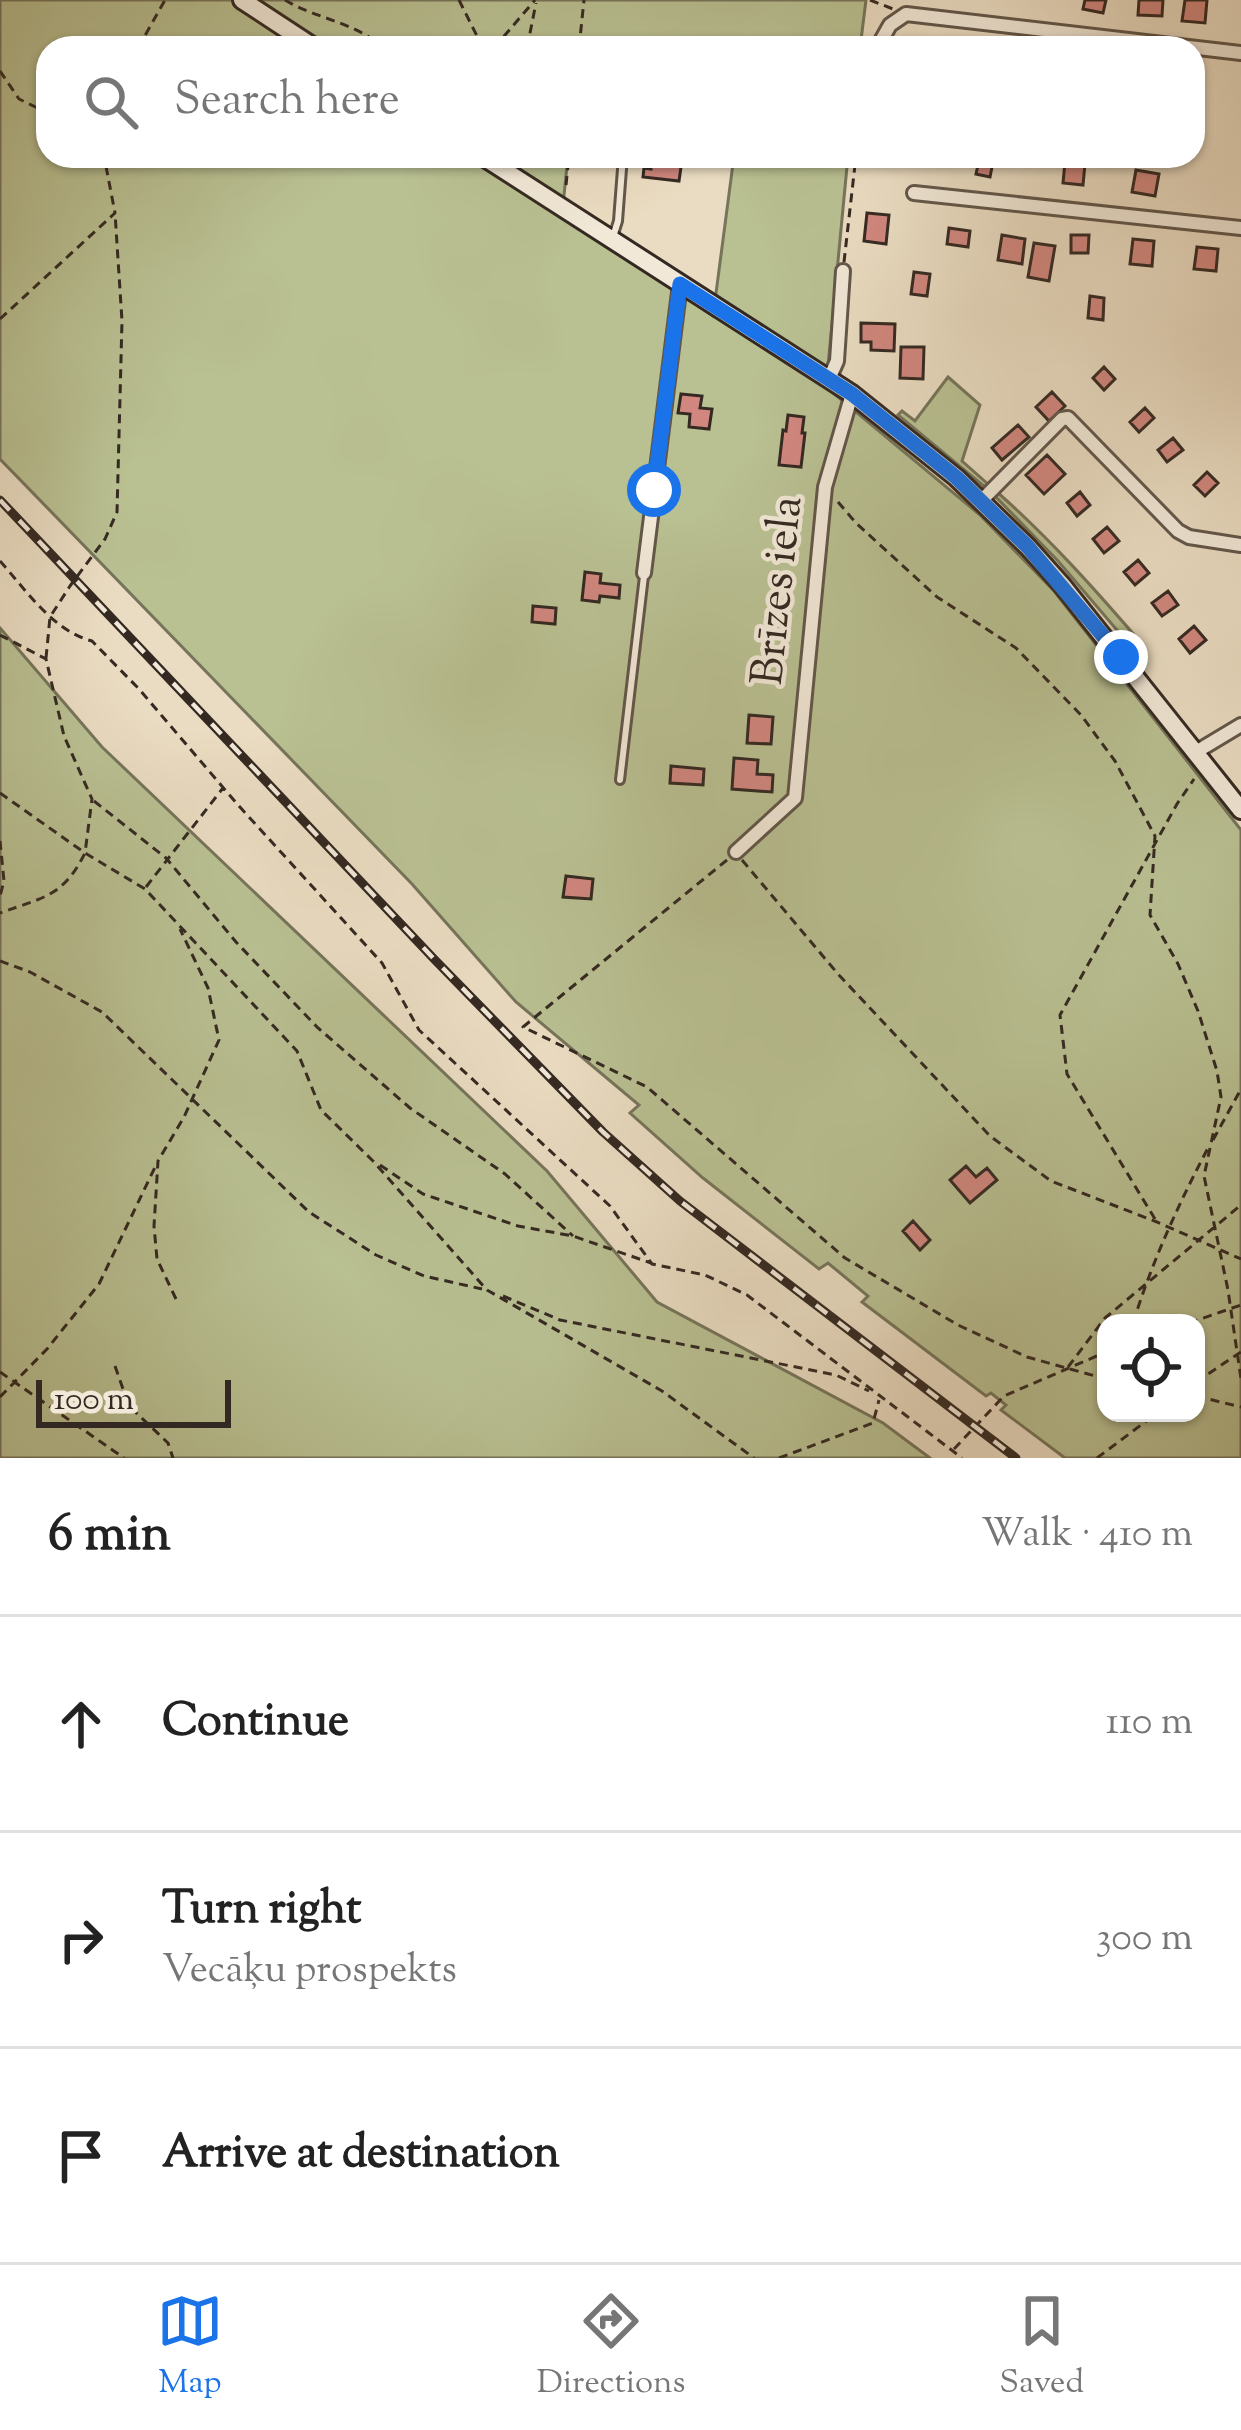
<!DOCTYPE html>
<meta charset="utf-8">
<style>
:root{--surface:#fff;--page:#f2f2f2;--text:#222;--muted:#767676;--line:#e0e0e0;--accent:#1a73e8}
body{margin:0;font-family:"Sorts Mill Goudy",serif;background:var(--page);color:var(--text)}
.controls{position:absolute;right:36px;bottom:36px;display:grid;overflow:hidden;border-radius:24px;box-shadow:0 3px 9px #0004}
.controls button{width:108px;height:108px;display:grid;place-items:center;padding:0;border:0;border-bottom:3px solid var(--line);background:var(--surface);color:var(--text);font:60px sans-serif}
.scale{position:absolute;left:36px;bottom:30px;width:195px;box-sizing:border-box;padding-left:12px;border:6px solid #342922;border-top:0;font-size:33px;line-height:42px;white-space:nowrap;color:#342922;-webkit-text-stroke:9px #f1e8d7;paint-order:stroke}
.stop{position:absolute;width:36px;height:36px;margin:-27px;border:9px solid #1a73e8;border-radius:50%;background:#fff}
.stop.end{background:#1a73e8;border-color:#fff;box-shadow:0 3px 12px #0008}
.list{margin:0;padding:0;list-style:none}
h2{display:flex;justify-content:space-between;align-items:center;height:156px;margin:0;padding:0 48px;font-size:51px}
h2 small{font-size:39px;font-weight:400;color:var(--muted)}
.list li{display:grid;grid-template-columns:78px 1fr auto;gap:36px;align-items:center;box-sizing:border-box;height:216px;padding:0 48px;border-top:3px solid var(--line)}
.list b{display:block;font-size:45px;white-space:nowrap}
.list p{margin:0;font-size:39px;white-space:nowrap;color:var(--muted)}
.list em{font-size:39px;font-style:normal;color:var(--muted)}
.icon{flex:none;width:66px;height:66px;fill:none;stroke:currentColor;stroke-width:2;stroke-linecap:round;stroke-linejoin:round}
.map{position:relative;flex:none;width:1241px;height:1458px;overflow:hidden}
.search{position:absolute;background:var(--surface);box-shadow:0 3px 9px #0004;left:36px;right:36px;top:36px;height:132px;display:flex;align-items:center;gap:30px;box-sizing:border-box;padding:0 42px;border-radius:36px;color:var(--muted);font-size:45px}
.sheet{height:804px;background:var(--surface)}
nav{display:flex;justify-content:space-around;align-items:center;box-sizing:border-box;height:168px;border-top:3px solid var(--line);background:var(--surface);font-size:33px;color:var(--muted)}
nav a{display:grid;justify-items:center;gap:6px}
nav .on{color:var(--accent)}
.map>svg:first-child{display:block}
</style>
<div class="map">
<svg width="1241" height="1458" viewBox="0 0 1241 1458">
<rect width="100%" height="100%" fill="#eadcc2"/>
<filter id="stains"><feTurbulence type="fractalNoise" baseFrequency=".00167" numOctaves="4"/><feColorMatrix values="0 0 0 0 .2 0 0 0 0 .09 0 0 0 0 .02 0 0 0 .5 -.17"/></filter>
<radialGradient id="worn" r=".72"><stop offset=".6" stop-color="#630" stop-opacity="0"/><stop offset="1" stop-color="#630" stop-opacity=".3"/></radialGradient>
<path fill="#b9c092" stroke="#76745a" stroke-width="3" fill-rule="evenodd" d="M0,0H866L860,48H48V156H568L562,215L713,316L734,156H848L826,387L980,515L1054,591L1241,830V1458H1065L1001,1410L1006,1405L991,1393L986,1396L862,1302L868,1296L828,1263L819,1269L703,1178L630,1113L639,1105L516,1002L412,884L0,459ZM1106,1323H1196V1413H1106Z
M948,377L980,405L962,461L989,485L986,488L898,415L902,411L915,421Z
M997,492C1047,536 1092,586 1136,637L1128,643L1058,561L994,495Z
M0,628L102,747L547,1171L657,1302L883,1423L930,1458H0Z"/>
<path fill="#d1877f" stroke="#342922" stroke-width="3" d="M1085,0H1106L1103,13L1083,9Z
M1139,0H1163L1162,16L1138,15Z
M1185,0H1207L1205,23L1182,21Z
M652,156H676L675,166L681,167L679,181L643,177L644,168L651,169Z
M980,156L994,157L990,177L976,174Z
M1065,162L1085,164L1083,185L1063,183Z
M1136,170L1159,174L1155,196L1132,192Z
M867,213L889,215L886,244L864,241Z
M949,228L970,231L968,247L947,244Z
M1002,235L1025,239L1022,264L998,260Z
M1071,235H1089L1088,253H1071Z
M1133,239L1154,241L1152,266L1130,264Z
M1034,243L1055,246L1049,281L1028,277Z
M1197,247L1218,249L1216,271L1194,269Z
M914,272L930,274L927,296L911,294Z
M1090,296L1104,298L1103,320L1088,318Z
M861,323L895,324L894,351L871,350V342H861Z
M901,347H924L923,379L900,378Z
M1104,367L1115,379L1104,390L1093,378Z
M1052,392L1065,406L1049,421L1036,407Z
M681,394L702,396L700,408L712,409L709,429L689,427L690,414L678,413Z
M1145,408L1154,418L1139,432L1130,422Z
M788,415L804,417L802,433H805L801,467L779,465L783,430L786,431Z
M1018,425L1029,437L1002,460L992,448Z
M1173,438L1183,450L1167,462L1158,450Z
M1047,455L1065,474L1044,494L1026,475Z
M1207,472L1218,483L1205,496L1194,485Z
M1080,492L1090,505L1077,516L1067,503Z
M1107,527L1119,541L1104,553L1093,539Z
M1138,560L1149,573L1135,585L1124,572Z
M585,572L601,574L600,583L620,585L619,598L600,596L599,602L582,600Z
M1168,591L1178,605L1162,616L1152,603Z
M533,606L556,608L555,624L532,622Z
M1194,626L1206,640L1190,653L1179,639Z
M749,715L773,717L771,744L747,743Z
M734,758L758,760L757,774L773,775L772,792L732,789Z
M671,766L704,769L703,785L670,783Z
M566,876L593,879L591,899L563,897Z
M966,1166L976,1177L987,1168L997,1180L970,1203L950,1180Z
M913,1221L930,1240L920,1250L903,1231Z"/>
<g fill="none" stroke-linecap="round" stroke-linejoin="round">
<defs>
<path id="service" d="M613,237L618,221L623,156
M620,780L644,576"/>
<path id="minor" d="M877,48L890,25L906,14L1241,53
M914,193L1241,228
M829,379L837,361L843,271
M981,501L1062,419L1068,418L1178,531L1189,537L1241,545
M644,573L680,284
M1196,752L1241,725
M736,852L795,798L825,487L852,394"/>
<path id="secondary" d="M242,0L315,48
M482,156L852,394L957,478L1028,547L1062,585L1241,810"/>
</defs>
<use href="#service" stroke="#62564a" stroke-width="12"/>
<use href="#minor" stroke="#62564a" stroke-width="18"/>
<use href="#secondary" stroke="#342922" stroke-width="22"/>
<path stroke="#342922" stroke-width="3" stroke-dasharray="9 6" stroke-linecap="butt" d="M285,0C316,19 356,22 383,48
M459,0L483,48
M870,0L893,9
M138,48L165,0
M494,48L535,0
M527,48L536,3
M535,48L553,37
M579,48L584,0
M0,71L19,99L48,113
M566,185L569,156
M844,262L856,156
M0,319L115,213L104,156
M838,502L856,523L937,597L1016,648L1081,715L1115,761L1155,836L1150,915L1178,964L1198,1011L1217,1071L1221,1097L1204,1176L1228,1290L1241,1379
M0,561C26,590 53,631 92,641L139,689L238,805L382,963L419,1030L610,1206L652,1264L705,1275L747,1295L962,1458
M0,635L46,659L64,736L92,799L85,853L145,889L297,1051L321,1110L373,1161L487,1290L662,1391L754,1458
M46,658L50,617L70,586L105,539L117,512L122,321L115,213
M0,793L85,853C63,897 44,897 0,913
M94,801L166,858L236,942L317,1027L410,1108L505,1174L573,1236
M0,841L4,881L0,896
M727,860L523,1027L647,1087L845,1258L958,1325L1027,1357L1106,1379
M742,860L838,974L990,1136L1051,1181L1157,1222L1241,1259
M146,887L223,788
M0,961L30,972L102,1012L309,1212L376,1255L424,1276L482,1289
M1213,1140L1241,1089
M380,1165L423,1194L518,1226L573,1236L651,1263
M1155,1219L1067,1074L1060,1015L1177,804L1194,779
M503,1296L560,1320L836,1375L869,1391
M176,1299L157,1259L154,1226L158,1161L184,1117L219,1040L208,988L180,929
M1133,1323C1152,1262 1178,1205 1208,1148
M1189,1323L1241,1305
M115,1366L129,1406L168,1443L173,1458
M1068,1367L1105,1318L1241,1205
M0,1372L124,1458
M1196,1382L1241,1352
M1196,1396L1241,1407
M0,1397L47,1349L99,1284L157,1163
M954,1449L1004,1396L1106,1352
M779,1458L873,1423L879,1400
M1097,1458L1157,1413"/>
<use href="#service" stroke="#f1e8d7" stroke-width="6"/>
<use href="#minor" stroke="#f1e8d7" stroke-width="12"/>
<use href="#secondary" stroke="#f1e8d7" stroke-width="16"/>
<defs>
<path id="rail" d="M0,500L435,960L603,1132L680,1201L1016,1458"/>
</defs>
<use href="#rail" stroke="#342922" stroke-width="9"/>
<use href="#rail" stroke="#f1e8d7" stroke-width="4.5" stroke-dasharray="14" stroke-linecap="butt"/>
</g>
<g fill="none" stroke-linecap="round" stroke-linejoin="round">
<path stroke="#1a73e8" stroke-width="15" d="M654,490L680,284L852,394L957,478L1028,547L1121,657"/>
</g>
<g text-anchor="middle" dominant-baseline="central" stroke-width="9" stroke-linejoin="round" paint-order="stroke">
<g font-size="45" fill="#342922" stroke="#f1e8d7">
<text transform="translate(780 591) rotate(-84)">Brīzes iela</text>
</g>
</g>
<rect width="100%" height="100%" filter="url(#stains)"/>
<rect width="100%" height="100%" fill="url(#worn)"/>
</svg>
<div class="controls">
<button><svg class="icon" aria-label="locate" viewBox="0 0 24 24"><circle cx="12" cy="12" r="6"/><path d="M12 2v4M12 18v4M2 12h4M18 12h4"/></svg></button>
</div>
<div class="scale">100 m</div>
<div class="stop" style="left:654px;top:490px"></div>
<div class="stop end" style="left:1121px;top:657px"></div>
<div class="search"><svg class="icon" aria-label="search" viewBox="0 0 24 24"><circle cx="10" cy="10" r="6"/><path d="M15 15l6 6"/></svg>Search here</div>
</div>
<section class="sheet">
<h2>6 min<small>Walk · 410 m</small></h2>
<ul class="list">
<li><svg class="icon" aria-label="ahead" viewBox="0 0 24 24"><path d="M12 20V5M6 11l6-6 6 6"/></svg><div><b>Continue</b></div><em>110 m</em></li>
<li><svg class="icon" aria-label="right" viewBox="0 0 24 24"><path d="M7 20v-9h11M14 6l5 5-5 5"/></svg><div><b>Turn right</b><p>Vecāķu prospekts</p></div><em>300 m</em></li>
<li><svg class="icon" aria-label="arrive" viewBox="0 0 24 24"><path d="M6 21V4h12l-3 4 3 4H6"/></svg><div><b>Arrive at destination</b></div></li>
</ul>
</section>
<nav>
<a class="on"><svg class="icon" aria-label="map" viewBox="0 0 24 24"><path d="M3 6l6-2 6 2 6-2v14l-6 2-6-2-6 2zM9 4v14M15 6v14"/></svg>Map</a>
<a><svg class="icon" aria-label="directions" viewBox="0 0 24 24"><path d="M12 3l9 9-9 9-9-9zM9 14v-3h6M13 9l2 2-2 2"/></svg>Directions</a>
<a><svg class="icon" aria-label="saved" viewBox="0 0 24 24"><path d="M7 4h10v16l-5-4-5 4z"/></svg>Saved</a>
</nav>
